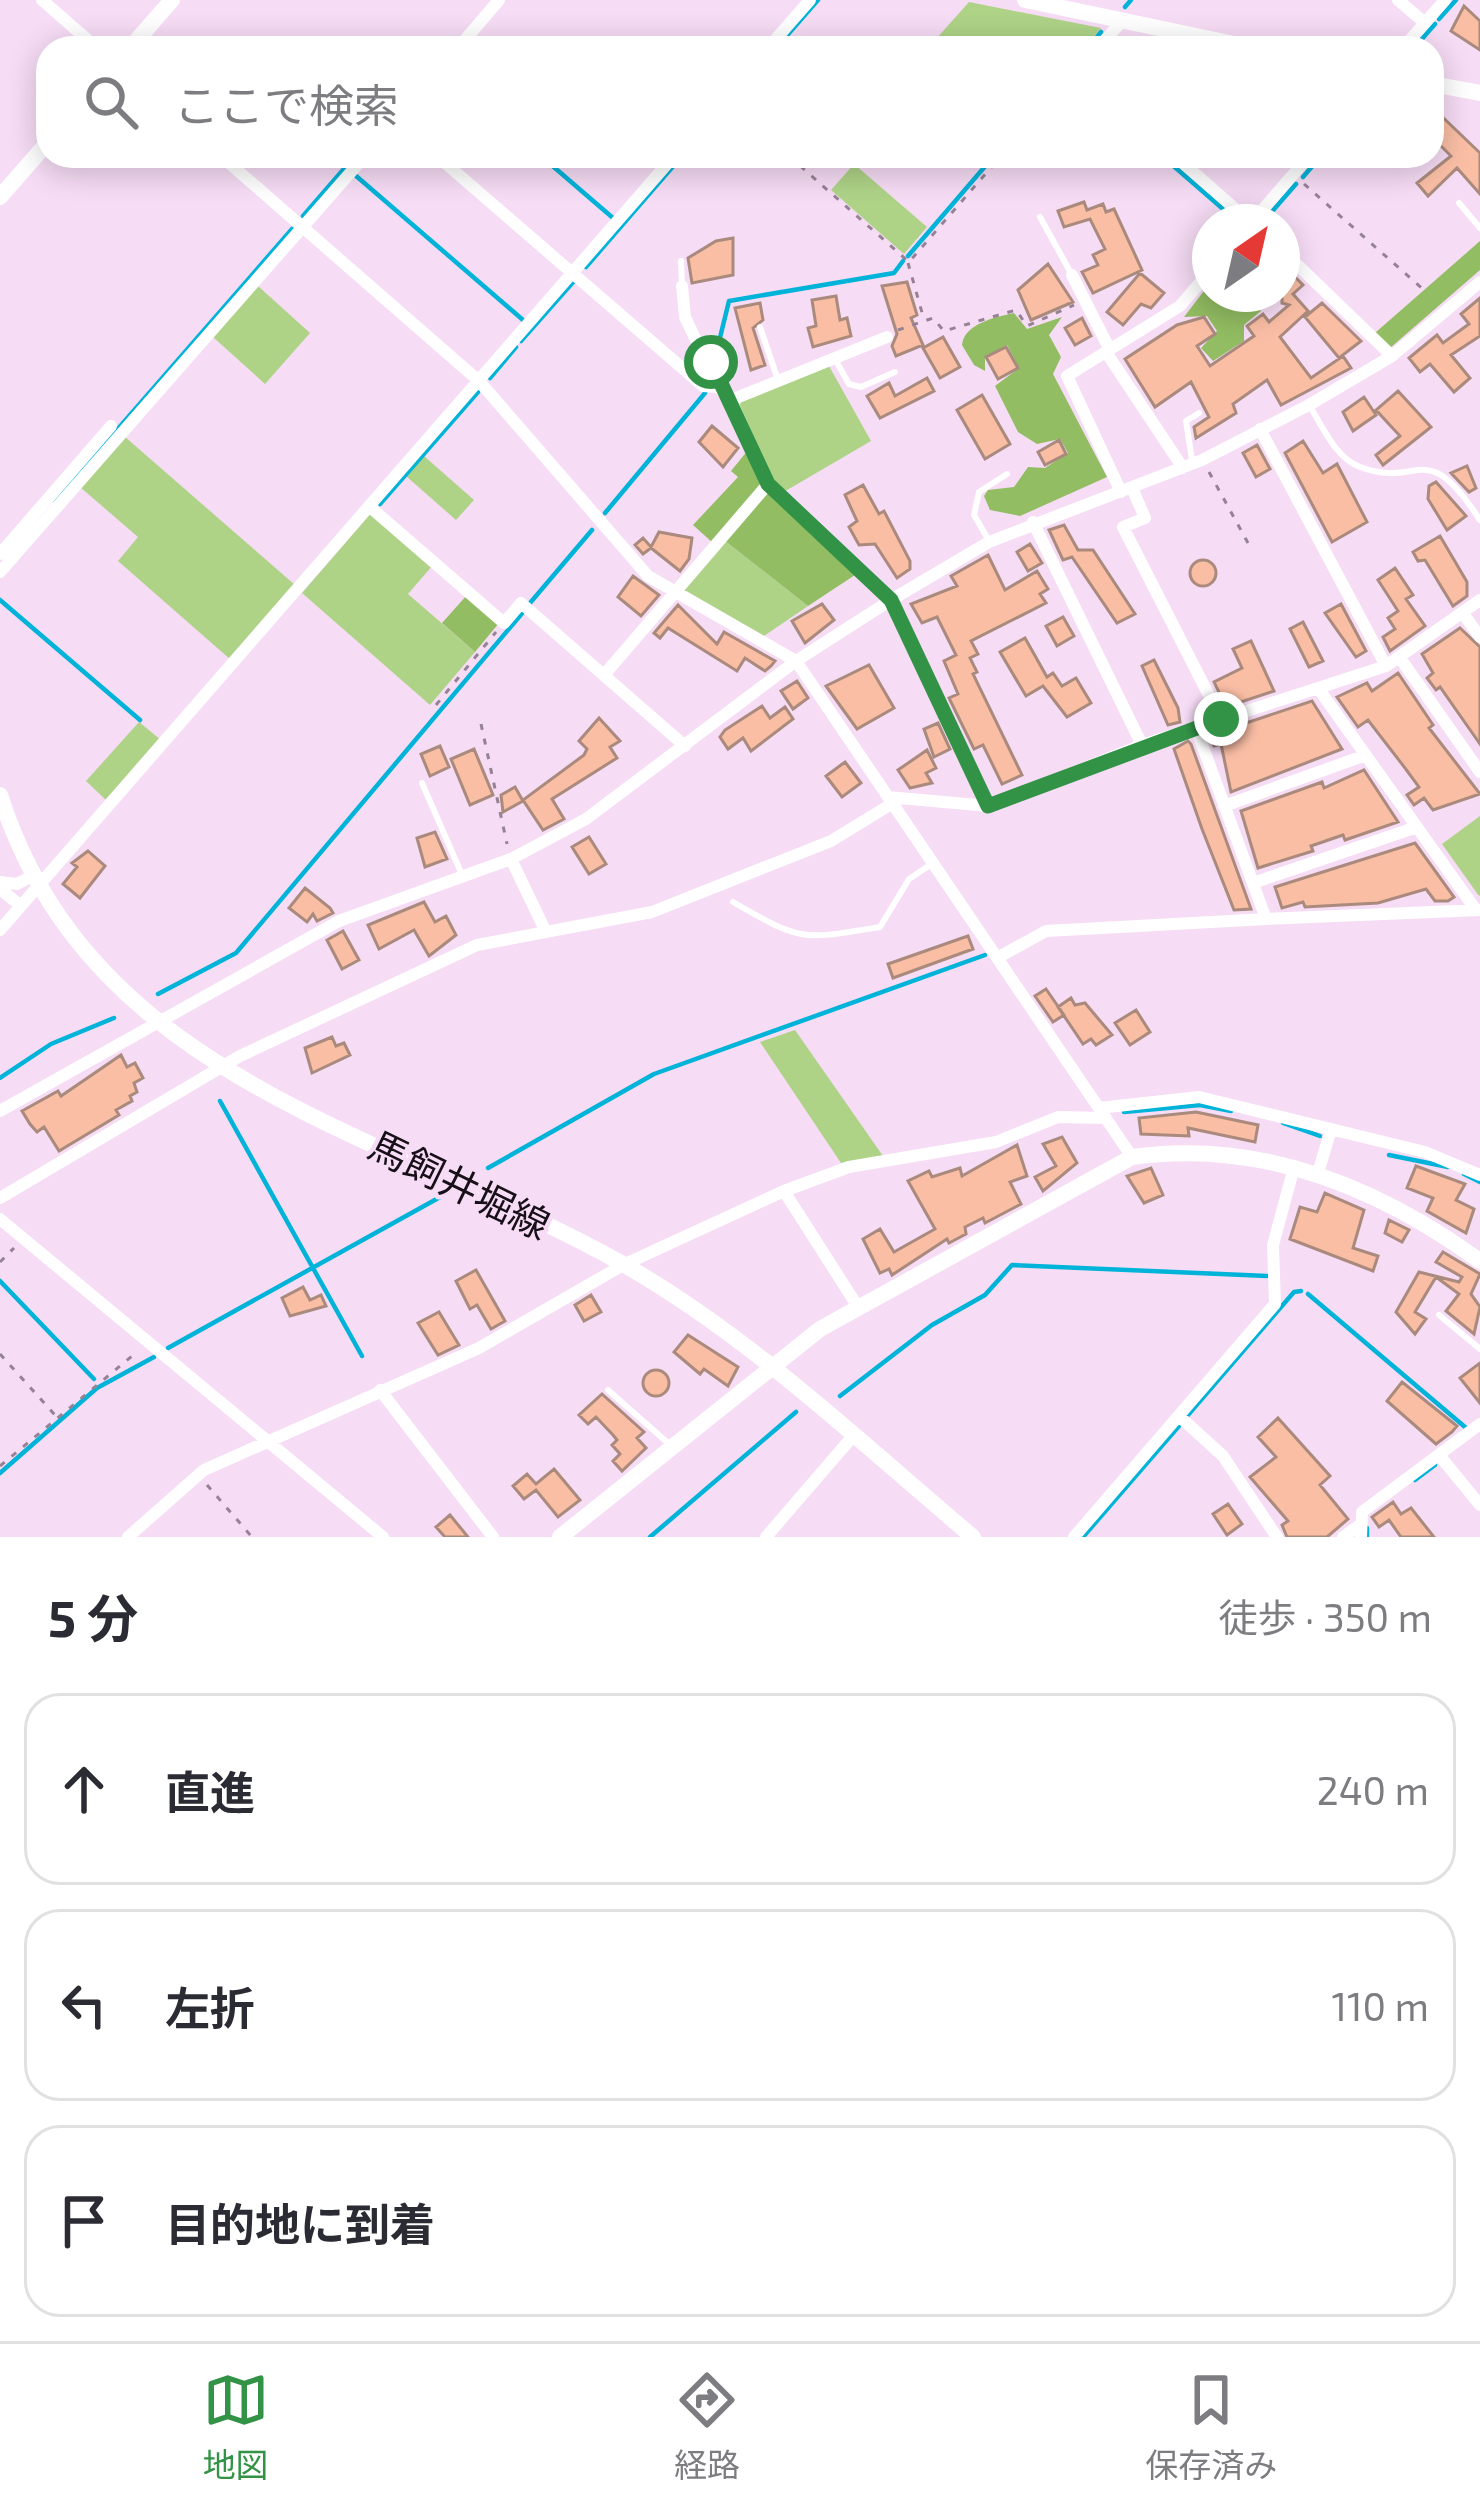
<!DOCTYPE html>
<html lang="ja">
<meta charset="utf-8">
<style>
:root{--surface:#fff;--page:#f2f2f3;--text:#2b2b33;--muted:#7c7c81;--line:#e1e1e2;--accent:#329347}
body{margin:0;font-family:"Exo 2","Noto Sans JP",sans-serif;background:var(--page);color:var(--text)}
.compass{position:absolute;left:1192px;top:204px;width:108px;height:108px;border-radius:50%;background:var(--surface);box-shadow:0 6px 30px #0003;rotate:34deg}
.stop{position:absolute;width:36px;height:36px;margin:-27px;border:9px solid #329347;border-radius:50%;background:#fff}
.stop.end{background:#329347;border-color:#fff;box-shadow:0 3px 12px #0008}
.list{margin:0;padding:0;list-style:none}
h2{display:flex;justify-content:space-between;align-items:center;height:156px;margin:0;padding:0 48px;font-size:51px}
h2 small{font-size:39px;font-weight:400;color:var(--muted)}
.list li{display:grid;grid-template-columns:78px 1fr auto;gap:36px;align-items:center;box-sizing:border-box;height:192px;margin:0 24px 24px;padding:0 24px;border:3px solid var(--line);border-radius:36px}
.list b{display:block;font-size:45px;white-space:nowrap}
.list em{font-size:39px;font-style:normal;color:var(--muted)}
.icon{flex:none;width:66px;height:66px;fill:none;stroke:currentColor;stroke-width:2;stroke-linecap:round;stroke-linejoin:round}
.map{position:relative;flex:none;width:1480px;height:1537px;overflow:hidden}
.search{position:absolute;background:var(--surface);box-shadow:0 6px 30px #0003;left:36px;right:36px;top:36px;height:132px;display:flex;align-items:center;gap:30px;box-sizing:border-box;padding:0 42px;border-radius:36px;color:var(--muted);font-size:45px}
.sheet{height:804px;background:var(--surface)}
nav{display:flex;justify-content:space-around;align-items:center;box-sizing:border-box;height:168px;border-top:3px solid var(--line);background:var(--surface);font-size:33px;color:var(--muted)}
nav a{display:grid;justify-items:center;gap:6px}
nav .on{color:var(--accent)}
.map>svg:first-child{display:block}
</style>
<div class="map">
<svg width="1480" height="1537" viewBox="0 0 1480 1537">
<rect width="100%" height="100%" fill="#f6dcf5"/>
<path fill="#aed387" d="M969,2L1101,28L1084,48H928Z
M854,164L927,227L904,254L831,190Z
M258,286L310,333L265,384L213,337Z
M829,366L871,441L782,493L767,476L739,407L742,400Z
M124,436L295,585L231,660L118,561L138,537L80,487Z
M424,456L474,500L456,520L406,476Z
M372,512L433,565L408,594L475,652L430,705L302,593Z
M724,540L808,606L764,636L682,589Z
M139,722L161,740L107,801L86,781Z
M1480,816V895L1479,896L1442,844Z
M795,1030L883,1156L841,1163L760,1042Z"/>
<path fill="#92bd62" d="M1480,241V270L1390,348L1375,333Z
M1210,283V294H1246L1261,311L1244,325V341L1213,361L1201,348L1217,331L1207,316L1184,317Z
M1014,313L1027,329L1062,317L1049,335L1061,357L1053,374L1107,477L1020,516L990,510L984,496L988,490L1014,487L1028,467L1045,468L1068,453L1060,439L1037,444L1018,432L995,386L1019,368L1007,345L985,358V371L974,365L962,345C964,324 995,317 1014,313Z
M748,450L763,484L713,543L693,525L738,477L731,471Z
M769,489L858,573L808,606L724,540Z
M467,595L499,623L475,652L442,623Z"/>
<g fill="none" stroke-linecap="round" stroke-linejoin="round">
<path stroke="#00b3d8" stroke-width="4.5" d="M1125,7L1131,0
M1439,19L1456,0
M776,48L818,0
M1088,48L1101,32
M1414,48L1435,24
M541,156L613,218
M1162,156L1238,222
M355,175L523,320
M1303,177L1321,156
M303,216L355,156
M1263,222L1296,184
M908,256L994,156
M586,267L682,156
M521,341L575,280
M715,358L729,301L894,273L903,261
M490,378L516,347
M55,501L292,229
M380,504L478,392
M605,513L705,393
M0,600L140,720
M530,603L592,530
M158,994L236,953L524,611
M0,1078L51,1044L114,1018
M220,1101L362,1356
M1124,1112L1200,1105L1231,1111
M1283,1123L1320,1136
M1389,1155L1448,1167
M488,1168L654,1074L985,955
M1464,1174L1480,1182
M0,1281L94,1379
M1308,1294L1465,1427
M168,1348L442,1196
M840,1396L932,1325L985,1295L1012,1265L1267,1276
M1188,1415L1294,1292L1301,1291
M0,1473L97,1388L154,1357
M1415,1480L1435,1465
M650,1537L796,1412
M1083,1537L1179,1426
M1367,1537V1528"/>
</g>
<path fill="#fabea5" stroke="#aa8a7d" stroke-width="3" d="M1464,6L1480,21V50L1451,31Z
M1432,107L1480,153V194L1457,168L1428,196L1417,183L1451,156L1432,137Z
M1084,202L1087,210L1103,204L1106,212L1114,209L1142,270L1093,293L1082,272L1098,265L1093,255L1105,249L1090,219L1064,227L1058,211Z
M733,238V275L692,283L688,258L716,241Z
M1048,264L1073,302L1031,320L1018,290Z
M1140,273L1164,293L1151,308L1141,304L1123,325L1107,312Z
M1294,276L1303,285L1293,294L1308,311L1280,337L1311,378L1343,356L1351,368L1281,405L1267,380L1233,404L1236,413L1196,438L1194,427L1209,417L1191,382L1155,407L1125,359L1177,325L1204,317L1215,334L1197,346L1210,366L1254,336L1247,326L1263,314L1269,322L1289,305L1282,303V280L1285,284Z
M907,282L917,315L911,318L923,345L896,356L892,346L897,334L882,286Z
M836,296L840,320L847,318L851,336L813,347L808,328L816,326L812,300Z
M1480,298V336L1451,355L1470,378L1454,392L1430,364L1420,372L1409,358L1437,335L1443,343L1469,324L1461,314Z
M760,303L763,320L753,328L765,365L751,370L735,308Z
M1322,303L1361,341L1339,358L1305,317Z
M1082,318L1091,336L1075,345L1065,328Z
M943,337L960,367L940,378L923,348Z
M1006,347L1018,368L998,379L986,357Z
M927,378L934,391L880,418L867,396L889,383L895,396Z
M1398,391L1431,427L1383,465L1376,455L1400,436L1376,410Z
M982,395L1010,444L985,459L957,410Z
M1364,397L1376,415L1353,431L1343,412Z
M712,426L738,448L723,467L699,442Z
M1059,440L1066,454L1045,465L1038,452Z
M1303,441L1323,473L1337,464L1367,522L1332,542L1285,453Z
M1257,445L1270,469L1256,477L1243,453Z
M1467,466L1476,488L1469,492L1451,473Z
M1436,482L1466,516L1447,530L1428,499L1429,486Z
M863,485L879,514L884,511L910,561V569L897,578L875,544L859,545L849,527L857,521L845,495Z
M1064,525L1078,550H1093L1135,614L1117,623L1072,557L1063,560L1049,530Z
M659,532L692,538L689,559L680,571L651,548L643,554L635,545L643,538L651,547Z
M1440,536L1467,582V596L1453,606L1425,560L1418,561L1413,552Z
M1030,544L1042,563L1028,571L1017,552Z
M988,555L1005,590L1037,571L1048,589L1040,594L1046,603L971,641L978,654L970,658L977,672L973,674L1022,775L1002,784L983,745L974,749L949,698L958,694L944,661L956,655L937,617L922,623L911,604L957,586L951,576Z
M1190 573a13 13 0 1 1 26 0a13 13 0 1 1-26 0Z
M1395,568L1413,595L1406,599L1425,626L1390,651L1383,637L1395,629L1388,618L1398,611L1378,580Z
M633,576L659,595L641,616L618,597Z
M822,604L834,620L805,643L792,621Z
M1341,604L1366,651L1356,657L1325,613Z
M678,605L717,644L724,632L775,661L771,666L765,671L745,658L737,671L668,628L660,638L654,633Z
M1063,617L1074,636L1057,646L1046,626Z
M1303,622L1323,661L1309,667L1290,629Z
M1460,628L1480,647V744L1440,687L1436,690L1427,678L1433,673L1422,654Z
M1025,638L1047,677L1053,673L1062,686L1076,678L1091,703L1067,717L1043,686L1026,696L1000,652Z
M1251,641L1274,691L1226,707L1214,682L1242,668L1233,649Z
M1154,660L1178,708L1180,722L1168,725L1142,666Z
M869,665L894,708L857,729L826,686Z
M1398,673L1433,725L1429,728L1480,794L1433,810L1424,798L1414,805L1407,795L1419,787L1405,768L1368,720L1358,727L1337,697L1367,683L1372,691Z
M797,681L808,698L793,709L781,691Z
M1312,701L1342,749L1231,792L1221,744L1214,746L1210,735Z
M762,706L770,718L785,707L793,719L751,751L743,738L728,749L720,737L725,730Z
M599,718L620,741L610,747L617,758L552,799L564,819L543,830L523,800L584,755L587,749L579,741Z
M938,723L950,749L934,757L924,729Z
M1188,741L1191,744L1251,909L1234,910L1202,829L1174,749Z
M440,746L449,767L430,776L421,754Z
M474,749L493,795L470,805L451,759Z
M927,750L936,768L926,773L932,783L910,788L898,770Z
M845,762L861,783L842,797L826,776Z
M1364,770L1398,822L1345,840L1343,835L1311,846L1313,851L1258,868L1241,811L1322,782L1324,788Z
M515,787L523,801L503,812L501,795Z
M435,832L447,859L425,867L417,838Z
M589,837L606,864L589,874L572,847Z
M1415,843L1454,897L1448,901H1435L1426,889L1378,903L1305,907L1303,902L1282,908L1275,887Z
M88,851L105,866L80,898L63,884L77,867L72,863Z
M305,888L330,908L333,913L317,921L313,914L307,922L289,908Z
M424,902L435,922L446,916L456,935L429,956L414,930L379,949L368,925Z
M343,931L359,960L342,969L327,940Z
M968,936L973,949L893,978L888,964Z
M1046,989L1064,1015L1053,1022L1035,996Z
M1071,998L1075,1005L1085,1003L1112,1035L1096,1045L1091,1039L1083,1044L1058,1007Z
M1136,1010L1150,1032L1130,1045L1115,1023Z
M332,1037L336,1046L344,1043L350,1055L312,1073L305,1048Z
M121,1055L127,1067L135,1063L143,1078L134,1083L137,1092L130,1096L132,1101L116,1110L119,1115L59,1151L44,1127L37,1132L30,1124L22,1111L58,1091L61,1096Z
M1196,1112L1258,1125L1255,1142L1188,1128L1189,1136L1141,1134L1139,1118Z
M1062,1137L1077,1163L1043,1191L1035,1177L1056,1166L1043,1144Z
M1017,1145L1027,1176L1010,1182L1021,1204L985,1223L983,1218L965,1227L966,1234L949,1243L947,1239L892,1275L889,1269L880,1273L863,1239L880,1229L894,1252L935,1229L908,1181L929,1171L932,1177L960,1168L962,1176Z
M1416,1166L1465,1184L1456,1200L1474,1209L1466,1233L1427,1211L1433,1198L1407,1188Z
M1151,1168L1163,1195L1144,1203L1127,1176Z
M1325,1193L1364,1210L1353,1248L1378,1256L1373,1271L1290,1239L1300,1207L1317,1212Z
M1389,1220L1409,1230L1402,1242L1385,1233Z
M1443,1252L1480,1274L1471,1294L1480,1307L1474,1334L1446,1311L1459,1294L1436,1277L1415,1312L1426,1319L1415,1334L1396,1312L1419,1272L1459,1282L1462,1277L1436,1262Z
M476,1270L505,1321L491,1329L477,1305L470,1309L456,1281Z
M303,1287L310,1300L321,1295L326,1306L290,1316L282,1298Z
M591,1295L601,1312L584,1321L575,1305Z
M439,1312L459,1345L438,1355L418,1323Z
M688,1335L738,1367L728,1386L704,1369L700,1374L674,1352Z
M1480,1363V1403L1460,1378Z
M643 1383a13 13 0 1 1 26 0a13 13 0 1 1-26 0Z
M1402,1382L1457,1426L1452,1432L1436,1444L1387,1401Z
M602,1394L644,1432L637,1438L646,1448L622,1471L613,1461L620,1454L612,1445L617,1440L613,1435L596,1417L588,1424L579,1415Z
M1278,1418L1330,1476L1320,1485L1348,1519L1327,1537H1287L1282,1525L1288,1521L1250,1477L1276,1457L1258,1437Z
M554,1469L580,1500L558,1517L536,1490L524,1499L513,1486L527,1474L536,1484Z
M1393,1502L1401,1514L1411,1508L1434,1537H1401L1389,1520L1379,1527L1372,1517Z
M1228,1504L1242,1524L1227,1535L1213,1514Z
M450,1515L468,1537H445L436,1527Z"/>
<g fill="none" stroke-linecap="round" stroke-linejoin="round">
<path stroke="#958395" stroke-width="3" stroke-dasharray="6 9" stroke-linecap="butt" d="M789,156L909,262L1001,156
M1304,184L1424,290
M908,263L923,316
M898,330L933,318L944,331L1016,310L1027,326L1074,305
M1209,472L1248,543
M436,705L496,632
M481,724L507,844
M0,1262L14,1248
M0,1354L55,1415
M0,1466L138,1351
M207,1485L252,1537"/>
<path stroke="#fff" stroke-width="6" d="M1459,203L1480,228
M1040,217L1072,275
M681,261L682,286
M760,327L778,380
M836,361L849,384L861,387L895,372
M1311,408C1323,428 1336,458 1360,467C1422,490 1424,434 1480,520
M1192,460L1186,421L1199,413
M988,539L974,515L979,492L1007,474
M422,783L463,877
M733,902C802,942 802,940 880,927L909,879L930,865
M1439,1315L1480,1349
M608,1390L668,1443"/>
<path stroke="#fff" stroke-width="12" d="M42,0L97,48
M1398,0L1425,23
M458,48L499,0
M768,48L810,0
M1098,48L1122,21
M1403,48L1445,0
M221,156L479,381L648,576L796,661L1132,1157
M437,156L703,386L718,387L731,400
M1175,156L1250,222
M1252,222L1309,156
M1282,250L1392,356
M1072,275L1110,350
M682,286L685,317L718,387
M887,337L731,400L768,484L891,600L989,806
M1106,352L1183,468
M1260,429L1386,666
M1132,488L1145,518L1123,527L1221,719
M1121,492L1067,376L1180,306L1210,271
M370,507L504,623L521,603L685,746
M1033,522L1142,745
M0,554L111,426
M0,572L365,156
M1462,612L1480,637
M1400,658L1480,772
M604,675L768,484
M1318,688L1476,910
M1196,728L1266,919L1480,910
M888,797L989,806L1142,745L1386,666L1480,600
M1224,806L1366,755
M511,859L545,930
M0,882L17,884L34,875
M1253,883L1417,827
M0,889L21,906
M0,930L674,156
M997,958L1046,931L1266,919
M1099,1108L1199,1097L1425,1152L1480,1175
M0,1111L339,921L511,859L586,819L796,661L891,600L989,542L1202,460L1309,405L1392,356L1480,282
M1317,1176L1330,1133
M784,1191L858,1307
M0,1198L240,1056L477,945L652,912L831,841L893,803
M0,1219L383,1537
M380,1390L493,1537
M1179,1416L1223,1456L1277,1537
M1439,1455L1480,1505
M128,1537L204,1470L479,1348L623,1265L784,1191L849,1167L996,1142L1058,1117L1106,1118
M766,1537L853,1436
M1074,1537L1275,1304L1273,1245L1293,1171
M1343,1537L1361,1524
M1361,1537L1362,1512L1480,1424"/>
<path stroke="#fff" stroke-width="16" d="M1025,0L1253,48
M130,48L172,0
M1432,84L1480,93
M0,197L48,142
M0,795C91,1081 390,1133 623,1264C751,1337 860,1442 973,1537
M560,1537L820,1329L1132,1157C1261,1139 1378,1187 1480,1261"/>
</g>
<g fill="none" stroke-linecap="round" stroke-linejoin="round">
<path stroke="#329347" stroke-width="15" d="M711,362L768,484L891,600L988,806L1221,719"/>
</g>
<g text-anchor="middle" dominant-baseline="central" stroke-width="9" stroke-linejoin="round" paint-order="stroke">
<g font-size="39" fill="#181018" stroke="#f6dcf5">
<text transform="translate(460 1184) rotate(26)">馬飼井堀線</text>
</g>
</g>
</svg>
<svg class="compass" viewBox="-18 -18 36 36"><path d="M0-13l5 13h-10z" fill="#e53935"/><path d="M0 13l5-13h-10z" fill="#7c7c81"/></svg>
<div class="stop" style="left:711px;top:362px"></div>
<div class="stop end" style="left:1221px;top:719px"></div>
<div class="search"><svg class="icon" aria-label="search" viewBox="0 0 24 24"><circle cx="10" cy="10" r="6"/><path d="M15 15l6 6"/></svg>ここで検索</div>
</div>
<section class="sheet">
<h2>5 分<small>徒歩 · 350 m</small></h2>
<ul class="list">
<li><svg class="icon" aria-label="ahead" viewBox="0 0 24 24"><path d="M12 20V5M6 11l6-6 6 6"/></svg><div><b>直進</b></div><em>240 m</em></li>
<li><svg class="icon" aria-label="left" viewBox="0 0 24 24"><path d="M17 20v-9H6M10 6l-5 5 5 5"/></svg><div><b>左折</b></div><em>110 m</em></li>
<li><svg class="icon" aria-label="arrive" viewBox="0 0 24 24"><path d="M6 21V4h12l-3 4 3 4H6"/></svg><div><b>目的地に到着</b></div></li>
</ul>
</section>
<nav>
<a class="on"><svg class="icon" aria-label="map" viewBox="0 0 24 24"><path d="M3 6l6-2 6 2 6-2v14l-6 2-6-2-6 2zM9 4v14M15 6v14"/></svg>地図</a>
<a><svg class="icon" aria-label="directions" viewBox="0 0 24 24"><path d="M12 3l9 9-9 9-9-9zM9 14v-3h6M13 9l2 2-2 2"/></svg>経路</a>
<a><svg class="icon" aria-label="saved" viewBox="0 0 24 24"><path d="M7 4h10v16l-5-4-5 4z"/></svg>保存済み</a>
</nav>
